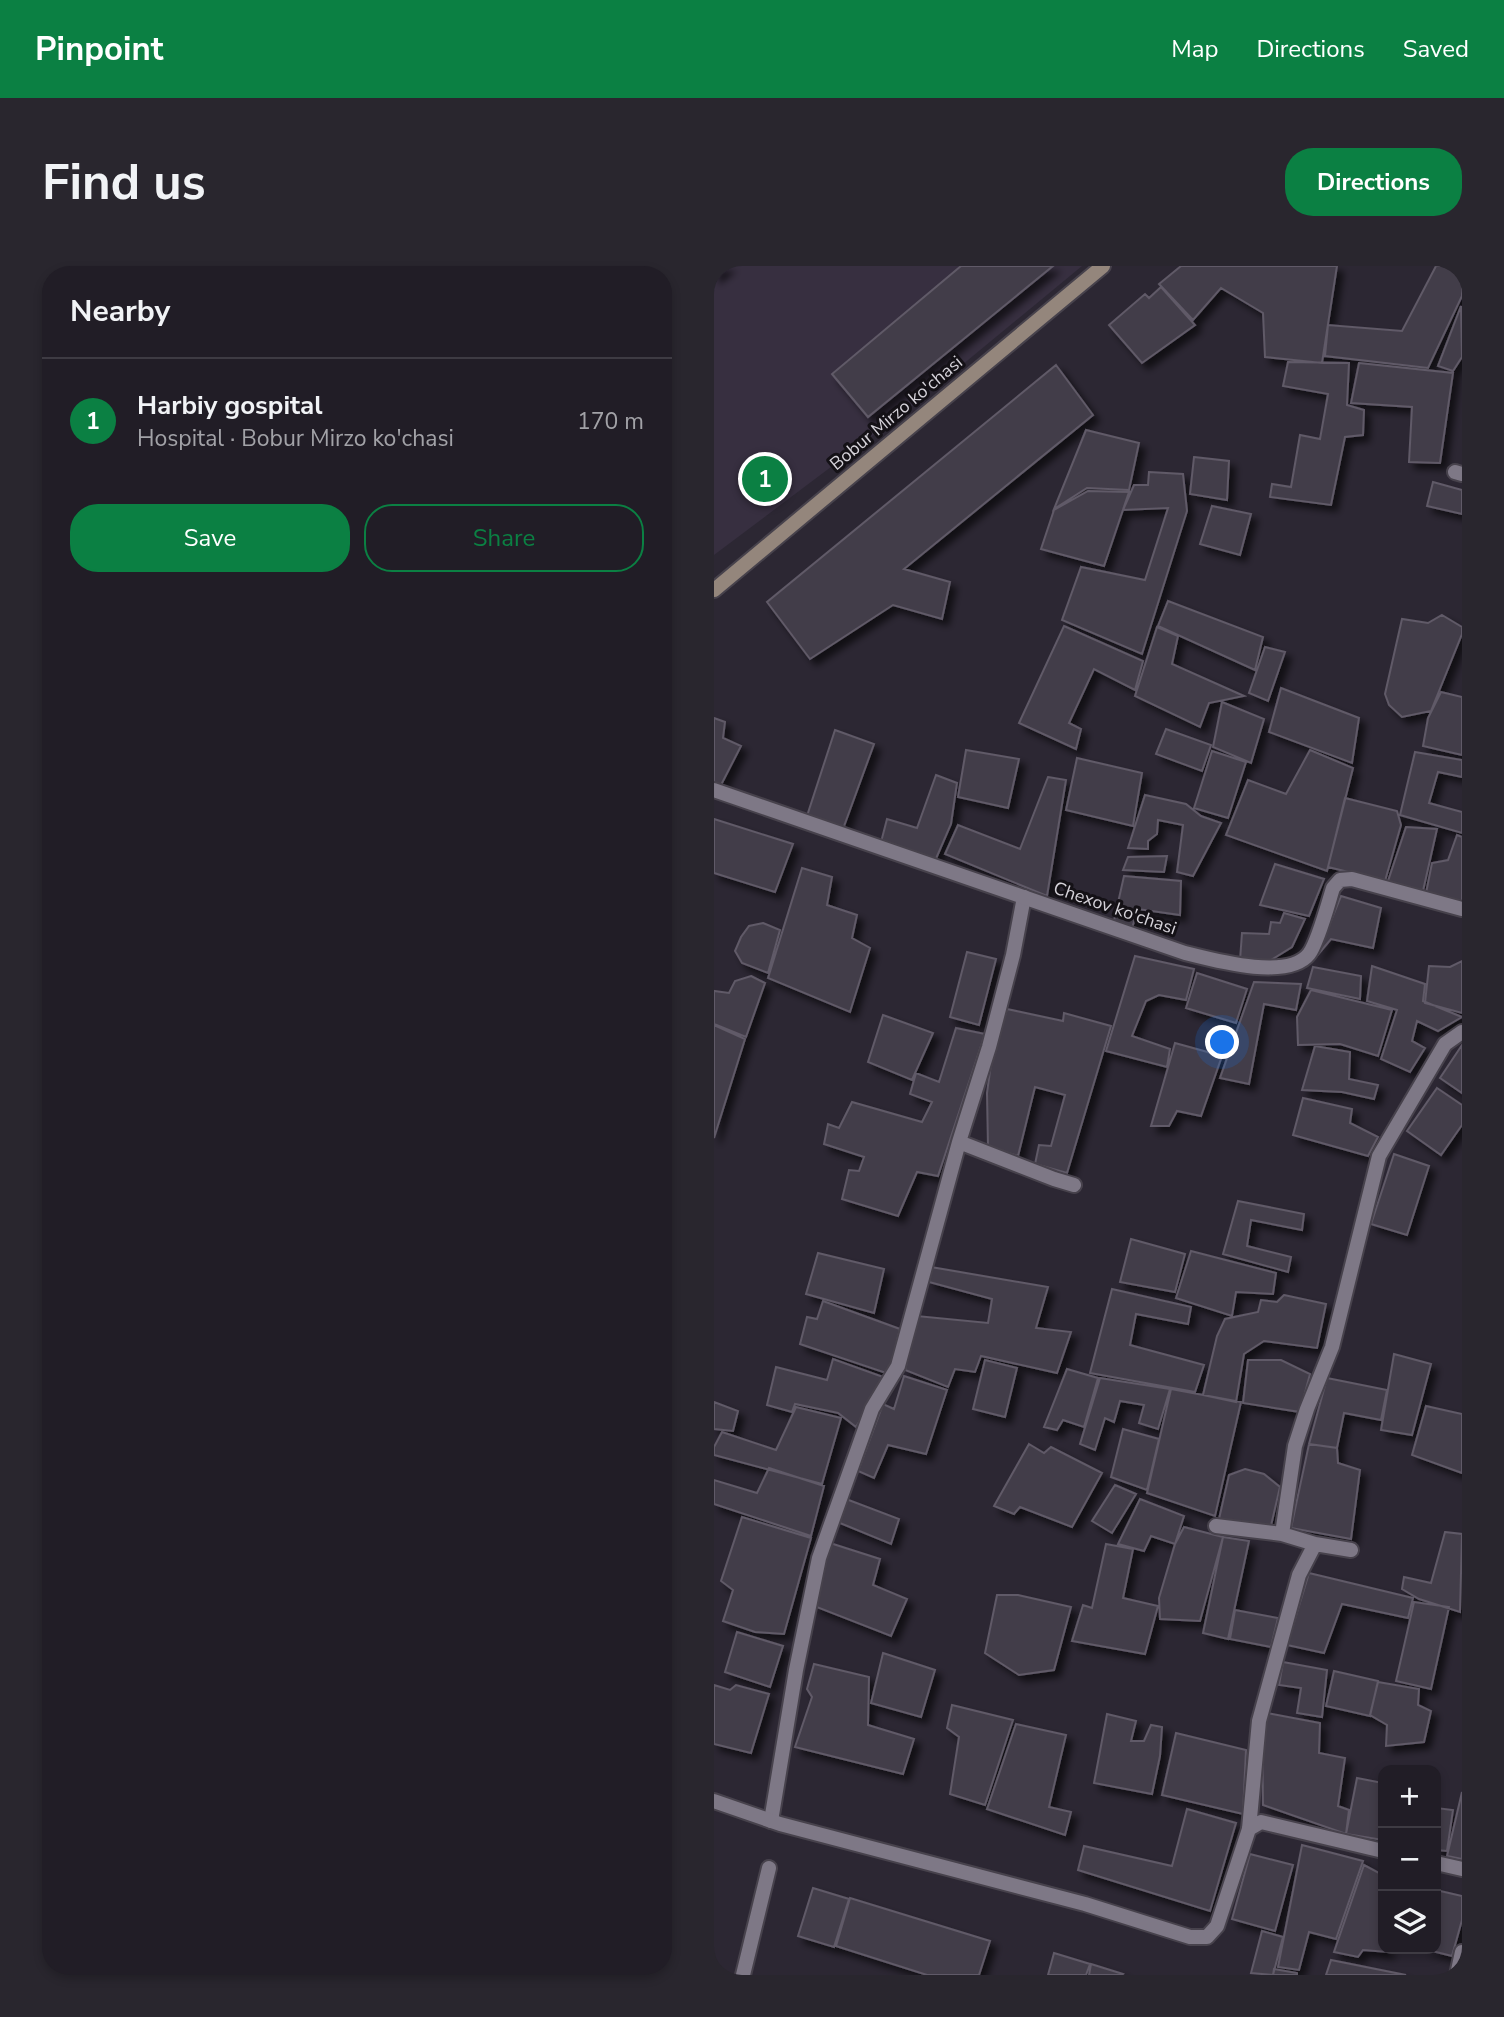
<!DOCTYPE html>
<meta charset="utf-8">
<style>
:root{--surface:#211d26;--page:#29262e;--text:#f1f3f6;--muted:#a2a2a7;--line:#3e3b43;--accent:#0b8043}
body{margin:0;font-family:"Nunito Sans",sans-serif;background:var(--page);color:var(--text)}
.controls{position:absolute;right:21px;bottom:21px;display:grid;overflow:hidden;border-radius:14px;box-shadow:0 4px 10px #0003}
.controls button{width:63px;height:63px;display:grid;place-items:center;padding:0;border:0;border-bottom:2px solid var(--line);background:var(--surface);color:var(--text);font:35px sans-serif}
.you{position:absolute;left:509px;top:777px;width:24px;height:24px;margin:-18px;border:5px solid #fff;border-radius:50%;background:#1a73e8;box-shadow:0 0 0 10px #1a73e833}
.badge{display:grid;place-items:center;width:46px;height:46px;border-radius:50%;background:var(--accent);color:#fff;font-size:23px;font-weight:700}
.pin{position:absolute;translate:-50% -50%;border:4px solid #fff;box-shadow:0 2px 7px #0006}
.list{margin:0;padding:0;list-style:none}
h2{display:flex;justify-content:space-between;align-items:center;height:91px;margin:0;padding:0 28px;font-size:30px}
h2 small{font-size:23px;font-weight:400;color:var(--muted)}
.list li{display:grid;grid-template-columns:46px 1fr auto;gap:21px;align-items:center;box-sizing:border-box;height:126px;padding:0 28px;border-top:2px solid var(--line)}
.list b{display:block;font-size:26px;white-space:nowrap}
.list p{margin:0;font-size:23px;white-space:nowrap;color:var(--muted)}
.list em{font-size:23px;font-style:normal;color:var(--muted)}
.actions{display:flex;gap:14px;padding:21px 28px}
.actions a{flex:1;padding:16px 0;border:2px solid var(--accent);border-radius:28px;text-align:center;font-size:24px;color:var(--accent)}
.actions .main{background:var(--accent);color:#fff}
.icon{flex:none;width:38px;height:38px;fill:none;stroke:currentColor;stroke-width:2;stroke-linecap:round;stroke-linejoin:round}
.map{position:relative;flex:none;width:748px;height:1709px;overflow:hidden;border-radius:28px}
header{display:flex;align-items:center;gap:42px;box-sizing:border-box;height:98px;padding:0 35px;background:var(--accent);color:#fff}
header strong{font-size:33px}
nav{display:flex;gap:38px;margin-inline-start:auto;font-size:24px}
.intro{display:flex;align-items:center;justify-content:space-between;box-sizing:border-box;height:168px;padding:0 42px}
h1{margin:0;font-size:49px}
.button{padding:18px 32px;border-radius:28px;background:var(--accent);color:#fff;font-size:24px;font-weight:700}
main{display:flex;gap:42px;padding:0 42px}
aside{flex:1;background:var(--surface);border-radius:28px;box-shadow:0 4px 10px #0003}
.map>svg:first-child{display:block}
</style>
<header>
<strong>Pinpoint</strong>
<nav><a>Map</a><a>Directions</a><a>Saved</a></nav>
</header>
<div class="intro"><h1>Find us</h1><a class="button">Directions</a></div>
<main>
<aside>
<h2>Nearby<small></small></h2>
<ul class="list">
<li><span class="badge">1</span><div><b>Harbiy gospital</b><p>Hospital · Bobur Mirzo ko'chasi</p></div><em>170 m</em></li>
</ul>
<div class="actions"><a class="main">Save</a><a>Share</a></div>
</aside>
<div class="map">
<svg width="748" height="1709" viewBox="0 0 748 1709">
<defs>
<filter id="shadow"><feDropShadow dx="6" dy="6" stdDeviation="3.5" flood-color="#0009"/></filter>
</defs>
<rect width="100%" height="100%" fill="#2c2733"/>
<path fill="#372f40" d="M0,0H368L202,137L0,289Z"/>
<path fill="#433e4a" stroke="#605a67" stroke-width="2" filter="url(#shadow)" d="M0,0H14L0,11Z
M247,0H339L154,151L118,108Z
M467,0H623L608,97L551,91L549,47L507,22L479,54L445,18Z
M722,0H748V30L714,102L611,90L614,59L688,65Z
M447,21L481,59L428,97L395,59L431,28L435,32Z
M747,40L748,91L739,105L724,100Z
M574,96L635,97L633,139L650,144L649,169L631,171L617,239L556,231L558,218L577,221L586,169L606,173L614,128L569,120Z
M645,97L739,107L726,197L695,196L698,141L637,137Z
M342,99L379,149L190,303L236,316L228,353L179,339L96,393L53,336Z
M372,164L425,177L415,224L373,222L340,243Z
M480,191L515,195L513,234L476,228Z
M435,206L469,208L473,245L428,388L348,354L367,301L431,314L454,242L409,244L420,219H434Z
M719,216L748,224V248L713,240Z
M374,225L415,226L390,300L327,283L340,244Z
M498,240L537,248L526,289L486,278Z
M454,335L549,371L541,404L444,360Z
M728,349L748,361V368L717,445L688,451L675,439L671,428L688,353L714,357Z
M350,360L429,395L421,424L380,403L355,457L367,463L362,483L305,457Z
M443,361L464,370L458,398L530,430L495,437L486,461L421,430Z
M551,381L571,386L554,435L535,427Z
M567,422L645,452L638,497L555,466Z
M727,426L748,431V489L709,480L714,452Z
M508,436L550,453L537,497L499,481Z
M0,452L11,456L9,472L27,480L6,521L0,518Z
M452,463L497,479L488,505L442,488Z
M121,464L160,478L129,563L93,550Z
M252,484L305,493L294,542L244,531Z
M596,484L639,502L613,605L512,569L534,514L572,528Z
M498,485L532,496L514,552L480,542Z
M701,486L748,494V511L724,506L715,537L748,546V567L686,549Z
M363,492L428,507L419,560L352,544Z
M222,509L243,517L237,558L221,595L166,580L173,553L203,562Z
M334,511L352,514L333,630L231,588L244,559L306,583Z
M431,529L472,538L487,550L507,557L479,610L463,606L469,559L444,554L443,568L434,575V583L414,582Z
M631,532L683,545L687,559L671,615L614,601Z
M0,553L79,578L61,626L0,607Z
M692,561L723,563L709,625L673,618Z
M743,569L748,571V636L712,627L718,597L734,594Z
M453,590L450,606L409,604L414,591Z
M561,598L610,613L595,650L546,639Z
M88,602L118,611L113,639L143,649L138,672L156,682L136,746L54,712Z
M410,610L467,615L466,649L424,643L418,662L399,659Z
M627,630L667,642L659,682L617,673L602,691Z
M570,647L591,653L578,681L557,694H526L528,667L555,668L557,656L566,657Z
M49,657L66,664L54,707L28,697L21,685L27,671L35,660Z
M253,686L282,693L265,759L236,751Z
M421,690L480,703L472,734L445,729L432,735L418,770L456,783L453,801L392,785Z
M748,695V747L711,737L715,700L736,701Z
M658,700L711,718L709,735L748,751L724,765L703,755L698,775L711,782L696,806L667,793L683,744L653,735Z
M599,701L647,710L646,733L593,722Z
M483,707L533,723L522,757L472,742Z
M37,710L51,717L32,771L0,758V725L15,727L21,715Z
M540,716L587,718L582,744L550,738L535,818L506,812Z
M597,724L678,744L664,790L626,778L584,779L583,751Z
M293,743L349,755L350,747L397,760L353,907L321,898L325,879L337,880L351,829L321,821L304,890L274,881L273,827L278,790Z
M169,749L219,767L198,814L154,796Z
M0,759L31,773L0,872Z
M242,762L271,768L224,910L203,906L184,950L128,933L135,904L145,905L150,891L110,878L114,858L125,862L138,836L208,856L218,836L196,828L202,807L225,816Z
M461,777L508,790L487,850L463,845L455,860H437Z
M748,779V827L726,812Z
M601,780L636,786L635,813L664,819L660,833L628,826L588,824Z
M723,822L748,839V859L727,889L693,865Z
M589,832L638,843L636,857L664,871L654,890L579,869Z
M680,888L715,900L693,969L657,958Z
M524,935L590,948L588,964L537,954L533,980L577,991L574,1006L509,988Z
M417,973L471,988L461,1026L406,1016Z
M477,985L562,1007L559,1028L522,1026L518,1050L462,1032Z
M104,987L170,1003L160,1047L92,1028Z
M217,1001L334,1021L322,1062L357,1066L343,1107L267,1090L261,1106L241,1103L234,1121L191,1104L203,1050L274,1057L278,1033L215,1016Z
M398,1023L477,1041L474,1058L422,1048L416,1079L490,1099L481,1126L376,1107Z
M570,1029L612,1038L603,1082L550,1075L530,1088L522,1136L489,1129L503,1070L511,1053L544,1046L547,1034L563,1036Z
M109,1035L186,1063L175,1108L86,1078L93,1051L103,1053Z
M680,1088L717,1098L698,1169L667,1164Z
M119,1093L172,1112L142,1161L124,1147L81,1138L78,1146L53,1139L62,1101L113,1114Z
M271,1094L303,1102L291,1151L259,1143Z
M534,1094H567L596,1108L586,1146L529,1137Z
M353,1103L384,1112L370,1161L349,1154L343,1164L330,1161Z
M190,1110L233,1124L212,1188L174,1179L160,1212L144,1205L169,1138L180,1143Z
M386,1112L456,1123L444,1163L425,1157L430,1139L406,1135L400,1156L391,1152L381,1184L366,1178Z
M613,1112L673,1124L667,1154L630,1147L623,1182L595,1178Z
M457,1123L527,1136L501,1250L433,1227Z
M0,1136L24,1145L19,1165L0,1163Z
M712,1140L748,1148V1207L698,1189Z
M82,1141L127,1152L108,1218L0,1189V1181L8,1166L62,1184Z
M409,1163L445,1173L433,1224L397,1211Z
M315,1178L330,1187L337,1181L388,1207L358,1261L306,1241L300,1248L280,1240Z
M595,1178L623,1182L624,1197L646,1204L637,1273L577,1262Z
M55,1202L110,1220L97,1270L0,1238V1214L43,1227Z
M531,1203L550,1208L566,1221L556,1264L505,1253L515,1209Z
M401,1219L422,1228L398,1267L378,1255Z
M132,1233L185,1253L177,1278L121,1255Z
M426,1233L470,1250L461,1278L437,1270L430,1285L404,1278Z
M28,1251L97,1272L70,1368L41,1366L9,1355L19,1324L7,1315Z
M470,1261L509,1271L486,1355L446,1353L445,1332L461,1278Z
M731,1266L748,1268L746,1346L705,1333L688,1323L690,1311L717,1317Z
M509,1271L535,1275L514,1373L489,1367Z
M116,1277L166,1293L159,1319L193,1333L177,1370L100,1340Z
M392,1278L419,1283L409,1332L444,1340L431,1388L358,1375L369,1339L378,1342Z
M595,1307L699,1332L694,1352L628,1338L610,1387L573,1379Z
M283,1329H304L357,1341L340,1404L305,1409L271,1387Z
M700,1336L735,1341L717,1423L682,1415Z
M521,1344L564,1352L557,1381L516,1373Z
M23,1366L69,1380L56,1421L11,1406Z
M169,1387L221,1404L207,1451L157,1437Z
M569,1396L613,1404L608,1451L583,1447L587,1422L565,1419Z
M100,1398L155,1411L154,1459L200,1473L189,1508L81,1481L98,1431L93,1423Z
M620,1405L664,1415L656,1450L612,1440Z
M664,1416L705,1423L704,1439L717,1445L710,1476L672,1480L673,1459L656,1449Z
M0,1419L16,1424L22,1419L55,1428L37,1487L0,1478Z
M238,1439L299,1454L271,1539L236,1528L245,1471L233,1462Z
M553,1447L606,1457L605,1487L631,1492L624,1540L635,1544L632,1568L549,1539L548,1459Z
M393,1448L422,1455L417,1475H430L437,1459L448,1461L446,1490L438,1528L380,1517Z
M302,1458L352,1469L335,1541L357,1546L351,1569L273,1543Z
M462,1467L532,1484L529,1548L448,1529Z
M643,1512L669,1517V1574L632,1568Z
M748,1526V1593L733,1590Z
M722,1542L739,1544L733,1585L722,1584Z
M473,1543L522,1557L496,1645L364,1604L370,1580L458,1600Z
M588,1579L649,1595L622,1673L595,1666L585,1704L564,1701Z
M536,1588L579,1599L561,1665L518,1653Z
M650,1599L669,1609V1683H675L674,1686L649,1684L644,1691L620,1686Z
M99,1622L135,1633L120,1681L84,1670Z
M722,1624L748,1630V1654L738,1690L710,1683H722Z
M136,1632L276,1675L265,1709H213L122,1680Z
M548,1665L569,1671L559,1709L537,1707Z
M340,1687L376,1698L372,1709H334Z
M617,1694L692,1709H612Z
M377,1698L409,1708L408,1709H375Z
M560,1703L583,1707V1709H559Z"/>
<g fill="none" stroke-linecap="round" stroke-linejoin="round">
<defs>
<path id="lane" d="M741,206L748,208
M245,876L340,913L360,919
M502,1260L568,1268L601,1278L637,1284
M568,1268L581,1180L593,1143L618,1081L665,890L731,778L748,766
M57,1555L82,1404L105,1292L158,1143L184,1100L245,876L275,781L299,689L310,631
M535,1563L545,1455L585,1309L601,1278"/>
<path id="street" d="M0,524L471,687C499,694 574,715 595,688C604,676 614,638 619,622L626,614L638,613L748,643
M0,1535L66,1558L371,1638L476,1671H493L503,1660L535,1563L547,1556L669,1585
M722,1597L748,1603
M29,1709L55,1602
M743,1709L748,1686"/>
<path id="secondary" d="M0,324L389,0"/>
</defs>
<use href="#lane" stroke="#47424c" stroke-width="18"/>
<use href="#street" stroke="#47424c" stroke-width="18"/>
<use href="#secondary" stroke="#47424c" stroke-width="18"/>
<use href="#lane" stroke="#7e7886" stroke-width="14"/>
<use href="#street" stroke="#7e7886" stroke-width="14"/>
<use href="#secondary" stroke="#94867c" stroke-width="14"/>
</g>
<g text-anchor="middle" dominant-baseline="central" stroke-width="6" stroke-linejoin="round" paint-order="stroke">
<g font-size="18" fill="#d5d2d9" stroke="#141116">
<text transform="translate(182 147) rotate(-40)">Bobur Mirzo ko'chasi</text>
<text transform="translate(401 642) rotate(19)">Chexov ko'chasi</text>
</g>
</g>
</svg>
<div class="controls">
<button>+</button>
<button>−</button>
<button><svg class="icon" aria-label="layers" viewBox="0 0 24 24"><path d="M12 4l9 5-9 5-9-5zM3 14l9 5 9-5"/></svg></button>
</div>
<div class="you"></div>
<div class="pin badge" style="left:51px;top:213px">1</div>
</div>
</main>
